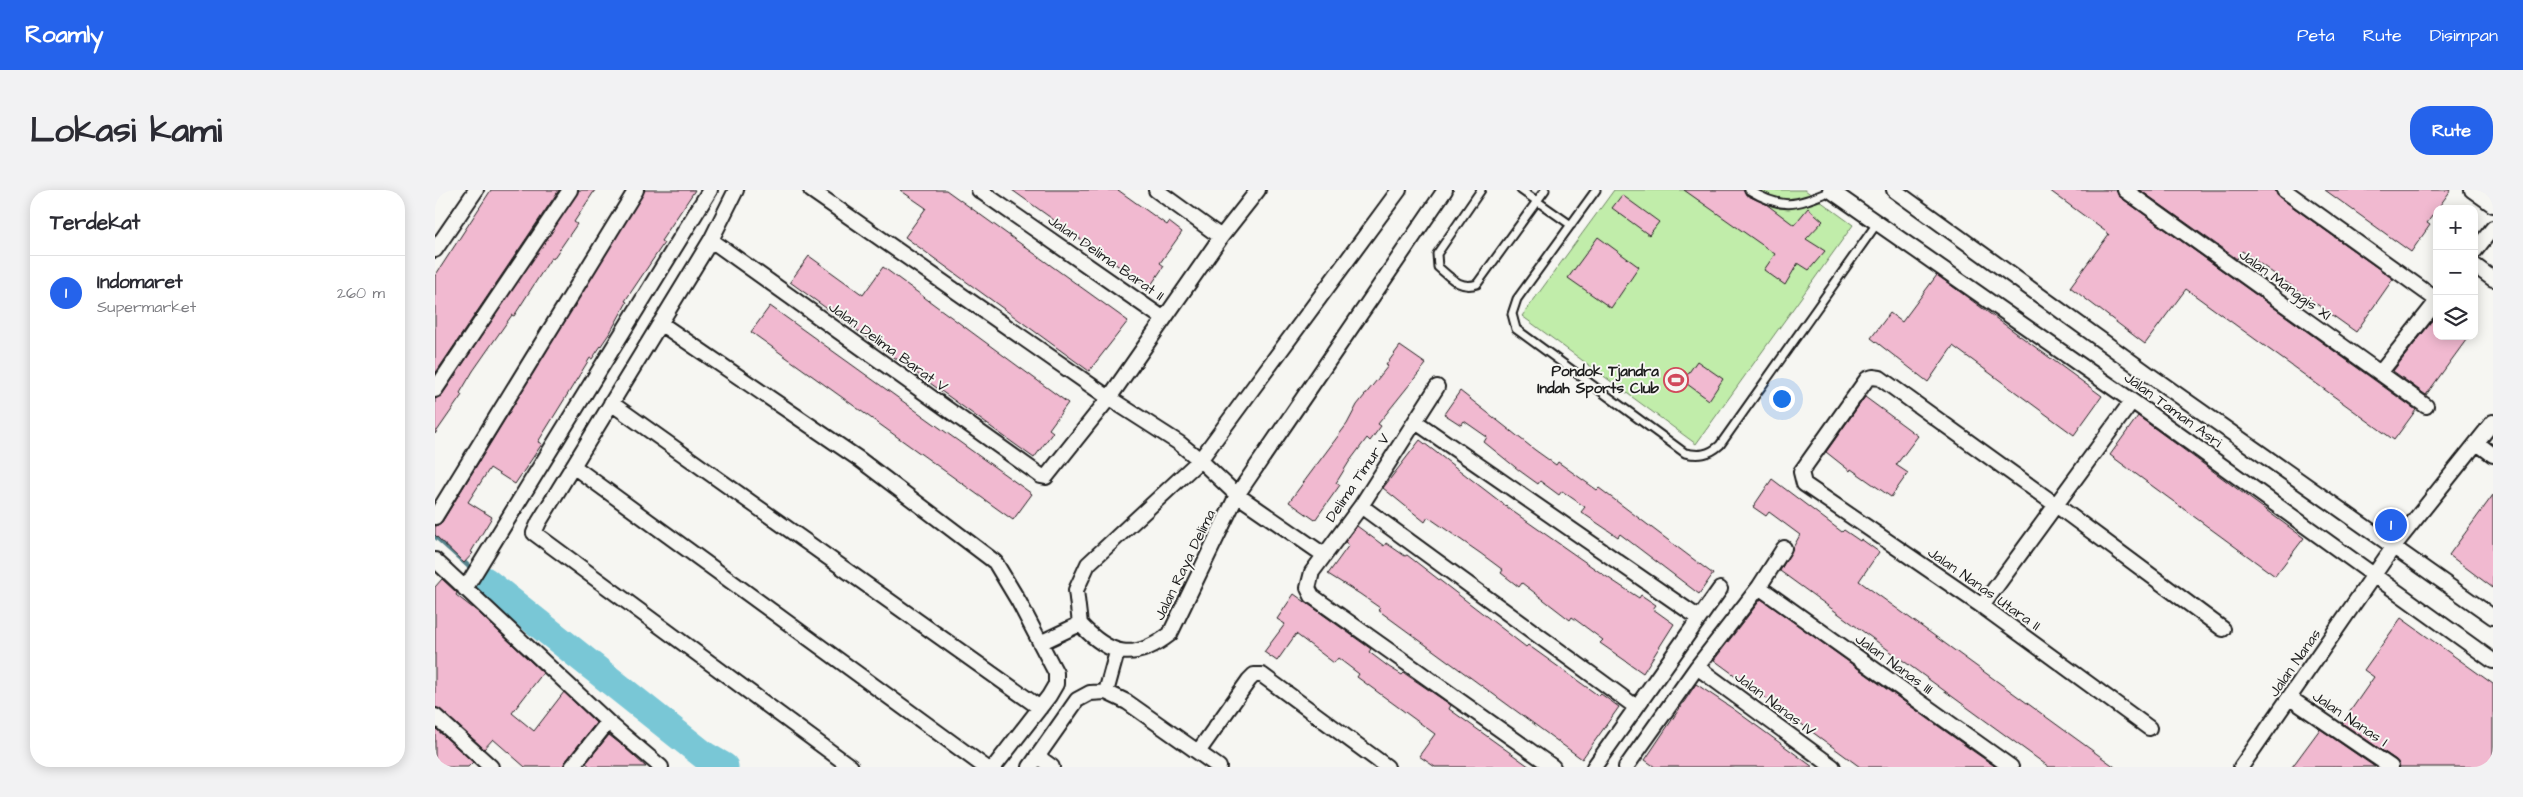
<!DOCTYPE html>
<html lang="id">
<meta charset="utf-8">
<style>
:root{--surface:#fff;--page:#f2f2f3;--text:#2b2b33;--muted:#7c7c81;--line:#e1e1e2;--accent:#2563eb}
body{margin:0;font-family:"Architects Daughter",sans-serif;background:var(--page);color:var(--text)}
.controls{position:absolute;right:15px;top:15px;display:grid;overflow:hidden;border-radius:10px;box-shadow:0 2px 12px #0003}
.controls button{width:45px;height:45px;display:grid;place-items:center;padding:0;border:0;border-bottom:1px solid var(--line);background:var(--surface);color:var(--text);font:25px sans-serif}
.you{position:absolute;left:1346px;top:208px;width:18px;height:18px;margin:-12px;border:4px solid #fff;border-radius:50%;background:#1a73e8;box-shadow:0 0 0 8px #1a73e833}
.badge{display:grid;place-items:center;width:32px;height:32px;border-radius:50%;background:var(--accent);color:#fff;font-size:16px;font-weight:700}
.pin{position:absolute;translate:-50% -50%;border:2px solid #fff;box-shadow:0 1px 5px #0006}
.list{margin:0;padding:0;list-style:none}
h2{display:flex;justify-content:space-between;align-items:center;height:65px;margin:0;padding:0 20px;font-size:21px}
h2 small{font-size:16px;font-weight:400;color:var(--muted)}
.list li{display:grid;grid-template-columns:32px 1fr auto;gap:15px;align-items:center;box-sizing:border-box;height:75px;padding:0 20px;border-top:1px solid var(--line)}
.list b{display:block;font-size:19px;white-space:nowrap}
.list p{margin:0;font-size:16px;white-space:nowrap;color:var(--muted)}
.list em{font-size:16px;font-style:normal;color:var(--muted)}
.icon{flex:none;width:28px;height:28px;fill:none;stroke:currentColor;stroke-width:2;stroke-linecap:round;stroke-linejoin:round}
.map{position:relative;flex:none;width:2058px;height:577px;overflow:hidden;border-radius:20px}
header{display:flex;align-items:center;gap:30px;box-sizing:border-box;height:70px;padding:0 25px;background:var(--accent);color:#fff}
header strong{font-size:24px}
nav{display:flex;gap:28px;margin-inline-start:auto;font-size:18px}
.intro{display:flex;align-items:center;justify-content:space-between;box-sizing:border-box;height:120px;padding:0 30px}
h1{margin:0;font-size:35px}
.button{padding:12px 22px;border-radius:20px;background:var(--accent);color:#fff;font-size:18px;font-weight:700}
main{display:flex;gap:30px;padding:0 30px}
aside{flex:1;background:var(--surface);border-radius:20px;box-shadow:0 2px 12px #0003}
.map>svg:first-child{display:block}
</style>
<header>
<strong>Roamly</strong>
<nav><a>Peta</a><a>Rute</a><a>Disimpan</a></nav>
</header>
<div class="intro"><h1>Lokasi kami</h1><a class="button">Rute</a></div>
<main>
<aside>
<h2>Terdekat<small></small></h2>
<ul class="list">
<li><span class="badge">1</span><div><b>Indomaret</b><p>Supermarket</p></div><em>260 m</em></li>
</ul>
</aside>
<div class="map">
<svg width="2058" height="577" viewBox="0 0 2058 577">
<rect width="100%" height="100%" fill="#f6f6f2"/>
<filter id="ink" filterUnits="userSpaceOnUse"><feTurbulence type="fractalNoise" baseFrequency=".02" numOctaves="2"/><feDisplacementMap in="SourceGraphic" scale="10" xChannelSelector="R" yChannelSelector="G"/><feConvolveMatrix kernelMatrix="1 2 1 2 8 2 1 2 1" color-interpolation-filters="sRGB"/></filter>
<g filter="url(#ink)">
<path fill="#c1edaa" stroke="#6e8463" d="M1179,0H1370L1418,35L1261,254L1087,126Z"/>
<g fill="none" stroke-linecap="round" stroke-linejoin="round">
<path stroke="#54838c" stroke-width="5" d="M0,346L50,391"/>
<path stroke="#79c7d6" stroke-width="29" d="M50,391L270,566L289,577"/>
</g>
<path fill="#f1b9d0" stroke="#1c1c1c" d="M56,0H124L0,184V86Z
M144,0H160L139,32L142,34L118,69L116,68L79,126L77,125L70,135L38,181L25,203L27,205L0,244V209L7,205Z
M210,0H260L226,51L229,53L190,111L192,112L176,141L157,169L155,168L103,252L107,254L80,294L55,278L33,312L57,327L36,362L38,363L29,373L0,345V337L7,332Z
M465,0H511L693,131L654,181L470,47L491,18Z
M577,0H683L732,35L734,32L747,42L725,73L729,76L714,98Z
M1249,0H1309L1311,5L1331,14L1359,35L1373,18L1388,31L1371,49L1390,61L1374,80L1363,73L1350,95L1329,80L1340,64Z
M1614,0H1681L1685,7L1981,220L1959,250L1751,99L1710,154L1635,97L1674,44Z
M1705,0H1840L1844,7L1958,89L1921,142L1807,61L1802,69Z
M1890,0H2016L1992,33L1995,35L1976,62Z
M1187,5L1224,32L1214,45L1177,18Z
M1163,47L1204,77L1176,118L1133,88Z
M374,66L428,105L448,77L633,213L614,239L618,242L599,268L355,92Z
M1502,85L1667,206L1639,245L1518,156L1493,192L1436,148L1455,123L1467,132Z
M335,116L597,304L578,330L316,142Z
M2002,125V146H2034L1991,205L1958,181Z
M965,156L991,174L943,234L946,236L935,251L932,248L914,272L901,293L905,295L880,330L854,312L912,234L922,215L953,176L951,175Z
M1262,171L1288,189L1274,210L1248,191Z
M1025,201L1100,260L1121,275L1123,272L1162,300L1164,298L1278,384L1264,404L1185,344L1183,347L1146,322L1150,317L1127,301L1124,305L1105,291L1103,294L1085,281L1049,252L1052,247L1029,231L1026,235L1009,224Z
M1430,207L1483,246L1461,275L1473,283L1456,307L1416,279L1415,281L1391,262Z
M1703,226L1869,348L1840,386L1675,265Z
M985,250L1080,323L1163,381L1204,408L1206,405L1221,415L1218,419L1239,434L1208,483L1165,453L1168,450L1137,427L1135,430L1087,393L1084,397L1066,383L1068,380L1045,363L993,327L990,332L948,298Z
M1337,289L1407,342L1409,340L1425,351L1426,349L1444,362L1424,391L1680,577H1614L1345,381L1365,345L1334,322L1331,326L1318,317Z
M2058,305V398L2014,365Z
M922,336L949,356L951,353L970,366L972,365L1091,457L1093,455L1164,506L1166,504L1184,517L1147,569L943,420L945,418L925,404L893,384L914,355L910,352Z
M7,389L22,403L21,405L43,422L108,483L77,523L99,541L129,502L161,533L130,572L128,577H90L58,549L49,559L6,520L0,517V397Z
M859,404L936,459L934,462L954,477L967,485L969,483L1016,515L1014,519L1095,577H1000L984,566L1000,544L922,487L924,484L903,468L899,473L861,444L842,471L829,462L850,434L842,429Z
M1326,409L1538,561L1561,577H1425L1279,470Z
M1966,428L2058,494V577H1965L1961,570L1907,533L1939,487L1929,480Z
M1261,494L1297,518L1378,577H1220L1210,570Z
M0,538L38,572L33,577H0Z
M1885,539L1940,577H1857Z
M174,545L188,556L211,577H156L151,573Z"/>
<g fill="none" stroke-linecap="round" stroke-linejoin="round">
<defs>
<path id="lane" d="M1046,0L1002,64L1003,77C1015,87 1025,100 1042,94L1110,0
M1086,0L1136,35
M1161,0L1082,109L1077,124L1081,139L1250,263C1264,266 1274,265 1285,255L1443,32
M1314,0C1349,21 1361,15 1396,1"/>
<path id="street" d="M301,0L276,50L104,332L99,343L416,577
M376,0L674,208L744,253L765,270L802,305L889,365
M544,0L729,129
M721,0L786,47
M964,0L765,270L653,374L641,400L645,434C675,466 699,472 735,444L802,305L1010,0
M1395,0L1697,211L2058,471
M1459,0L1716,186L2058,427
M1690,0L1991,216
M1849,0L2002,110
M2037,0L2058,15
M276,50L606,286L611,287L674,208L786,47L823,0
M0,60L41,0
M2039,62L2058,38
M2039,75L2058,89
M225,133L424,269L560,372L584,412L621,483V494L614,506L559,577
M1945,183L2002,111
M1002,197L926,316L877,382L873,398L877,406L1118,577
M0,200L135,0
M176,213L605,518
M981,232L1264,428
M2042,253L2058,265
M138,276L550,577
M926,316L1201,517
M0,327L201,0
M0,370L173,532L226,577
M1324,397L1576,577
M30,399L275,0
M1547,416L1697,211
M605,453L645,434
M1262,477L1398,577
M671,502L682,462
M1855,508L1956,577
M0,526L56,577
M1714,538L1547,416L1369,294L1366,282L1432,189L1438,187L1445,188L1621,315L1788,439
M763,562L814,490L819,485H827L952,577
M602,566L617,577
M137,577L173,532
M595,577L642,510L655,503L671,502L692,512L784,577
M1159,577L1285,399
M1191,577L1262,477L1324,397L1349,358
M1806,577L1959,356L2058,232"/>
</defs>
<use href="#lane" stroke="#1c1c1c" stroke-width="11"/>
<use href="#street" stroke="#1c1c1c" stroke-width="18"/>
<use href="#lane" stroke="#f6f6f2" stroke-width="7"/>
<use href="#street" stroke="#f6f6f2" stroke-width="14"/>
</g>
</g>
<defs>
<symbol id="stadium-ring" viewBox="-11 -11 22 22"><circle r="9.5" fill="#f6f6f2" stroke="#d1495b" stroke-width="1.5"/><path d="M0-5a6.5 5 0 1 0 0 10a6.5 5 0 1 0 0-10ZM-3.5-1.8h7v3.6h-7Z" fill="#d1495b"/></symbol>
</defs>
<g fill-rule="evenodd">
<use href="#stadium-ring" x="1227" y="176" width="28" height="28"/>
</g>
<g text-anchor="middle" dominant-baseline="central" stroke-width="4" stroke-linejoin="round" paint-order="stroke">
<g font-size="15" fill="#1c1c1c" stroke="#f6f6f2">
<text transform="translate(671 68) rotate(35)">Jalan Delima Barat II</text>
<text transform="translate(1850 95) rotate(36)">Jalan Manggis XI</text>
<text transform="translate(453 157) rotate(36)">Jalan Delima Barat V</text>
<text transform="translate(1738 220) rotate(36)">Jalan Taman Asri</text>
<text transform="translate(923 288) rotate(-56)">Delima Timur V</text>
<text transform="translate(750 375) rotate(-64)">Jalan Raya Delima</text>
<text transform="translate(1549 399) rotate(35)">Jalan Nanas Utara II</text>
<text transform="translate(1860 473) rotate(-55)">Jalan Nanas</text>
<text transform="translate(1459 474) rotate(36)">Jalan Nanas III</text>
<text transform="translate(1340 514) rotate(37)">Jalan Nanas IV</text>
<text transform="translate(1915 529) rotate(34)">Jalan Nanas I</text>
</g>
<g font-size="15" font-weight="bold" fill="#1c1c1c" stroke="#f6f6f2" text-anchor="end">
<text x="1224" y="181">Pondok Tjandra<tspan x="1224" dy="17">Indah Sports Club</tspan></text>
</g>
</g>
</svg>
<div class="controls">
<button>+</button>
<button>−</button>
<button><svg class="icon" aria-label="layers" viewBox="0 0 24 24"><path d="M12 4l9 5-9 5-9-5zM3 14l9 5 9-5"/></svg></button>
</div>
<div class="you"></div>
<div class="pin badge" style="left:1956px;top:335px">1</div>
</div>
</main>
